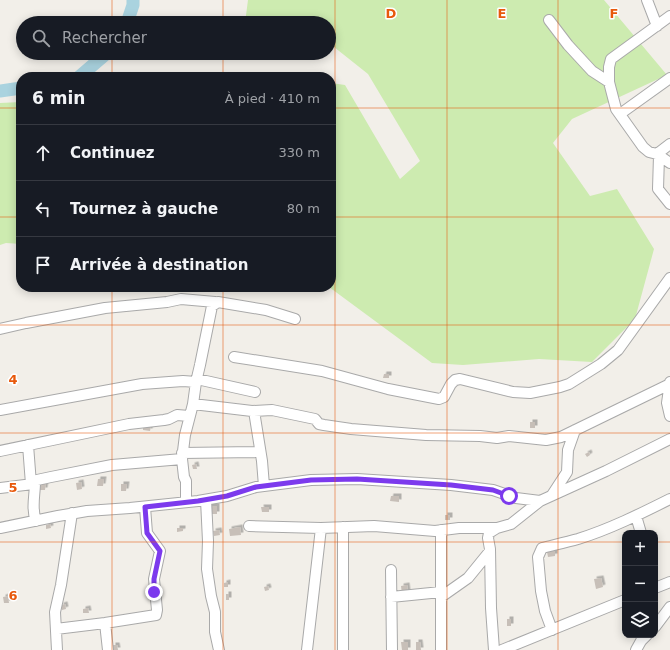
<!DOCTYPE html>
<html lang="fr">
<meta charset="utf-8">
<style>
:root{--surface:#171b24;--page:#242831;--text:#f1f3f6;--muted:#9ea1a6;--line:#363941}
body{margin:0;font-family:"DejaVu Sans",sans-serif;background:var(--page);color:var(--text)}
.controls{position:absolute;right:12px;bottom:12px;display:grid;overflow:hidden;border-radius:8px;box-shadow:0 2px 10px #0003}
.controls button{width:36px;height:36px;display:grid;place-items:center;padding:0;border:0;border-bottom:1px solid var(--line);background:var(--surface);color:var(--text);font:20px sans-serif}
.stop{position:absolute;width:12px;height:12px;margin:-9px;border:3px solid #7c3aed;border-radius:50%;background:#fff}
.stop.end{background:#7c3aed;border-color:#fff;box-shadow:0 1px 4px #0008}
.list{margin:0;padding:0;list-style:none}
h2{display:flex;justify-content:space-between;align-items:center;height:52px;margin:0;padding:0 16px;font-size:17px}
h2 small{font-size:13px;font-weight:400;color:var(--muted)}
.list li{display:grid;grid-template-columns:26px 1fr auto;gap:12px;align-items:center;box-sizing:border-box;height:56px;padding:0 16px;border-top:1px solid var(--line)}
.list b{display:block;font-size:15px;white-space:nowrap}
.list em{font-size:13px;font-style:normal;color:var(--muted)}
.icon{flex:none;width:22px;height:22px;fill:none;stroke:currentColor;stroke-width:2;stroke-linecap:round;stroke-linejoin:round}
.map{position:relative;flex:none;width:670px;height:650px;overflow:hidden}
.search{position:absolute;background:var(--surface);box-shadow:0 2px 10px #0003;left:16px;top:16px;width:320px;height:44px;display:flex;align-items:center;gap:10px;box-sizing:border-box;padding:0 14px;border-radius:22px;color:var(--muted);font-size:15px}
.panel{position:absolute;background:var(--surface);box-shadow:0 2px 10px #0003;left:16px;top:72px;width:320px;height:220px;border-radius:16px}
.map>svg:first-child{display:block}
</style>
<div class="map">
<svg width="670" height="650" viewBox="0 0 670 650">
<defs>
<filter id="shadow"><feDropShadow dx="2.5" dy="-2.5" stdDeviation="0" flood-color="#0004"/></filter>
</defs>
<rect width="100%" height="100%" fill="#f2efe9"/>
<path fill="#cdebb0" d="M248,0H604L667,75L572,119L553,143L590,196L617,189L654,249L635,319L592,362L539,359L463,365L432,363L329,287H331V83L345,85L400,179L420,161L368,74L329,43V23H245Z
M155,72L273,73L298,77H155Z
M21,102V244L6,243L0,245V103Z"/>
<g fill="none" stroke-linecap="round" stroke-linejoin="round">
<path stroke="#aad3df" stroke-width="13" d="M127,23L133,5V0
M79,77L107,53
M0,91L21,88"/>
</g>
<path fill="#c7bfb8" filter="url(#shadow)" d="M384,374H389V378H383Z
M530,422H535V428H530Z
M143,426H151L150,431L143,430Z
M589,452L590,455L587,457L585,454Z
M196,464L197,469H193L192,465Z
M98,479H104L103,486H97Z
M40,482L46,483L45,490H40Z
M81,482L82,489L77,490L76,483Z
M121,484H127L126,491H121Z
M391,496H399V502L390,501Z
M209,506H217V514H208Z
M261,507H269V512H262Z
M445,515H450V520H445Z
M50,524L51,528L46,529V525Z
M240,527L241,535L230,536L229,529Z
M177,528H183V531L177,532Z
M219,530L220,535L214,536L213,531Z
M555,551V556L548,557L547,552Z
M601,578L603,587L596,589L594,579Z
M228,582V587H224V583Z
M407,585L408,593L402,594L401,586Z
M268,586L269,590L265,591L264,587Z
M226,594H229V600H226Z
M8,596L9,603H4L3,597Z
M65,604L66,609L62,610L61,605Z
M88,608L89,613H83V609Z
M507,619H511V626H507Z
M401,642H408V650H402Z
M416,642H420L421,650H416Z
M113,645H117L118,650H113Z"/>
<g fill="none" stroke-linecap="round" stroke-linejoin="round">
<defs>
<path id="minor" d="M647,0L657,26
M670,16L611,59L609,67V82L616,109L643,147L649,152L657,154L670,163
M549,20L568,45L592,71L609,82
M620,114L670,78
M657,154L670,144
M659,156L658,189L670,204
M0,329L26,323L105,308L167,302L181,299L215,302
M234,357L322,371L388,389L439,399L444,397L451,384L455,380L460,379L513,392L530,393L560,387L569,384L601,364L618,350L670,278
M197,379L255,392
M670,382L667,403L670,416
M193,404L252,411L272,410L315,419L319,424L324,425L351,429L426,435L480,436L497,438L509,436L546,440L561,437L670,384
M0,410L142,384L183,381L196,382
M254,411L262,461L264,486
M28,445L31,484
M0,451L129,424L164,420L169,419L177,415L189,416
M182,453L260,452
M35,482C35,496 31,508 36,521
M0,488L33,484L37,480L51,477L112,465L182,459
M552,495L567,472L568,450L575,430
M206,500L208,541L207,569L211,596L215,612V632L219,650
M186,502V481L184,477L182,459L185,435L193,404L196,382L200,365L212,306L218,302L266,310L295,319
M636,516L641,533
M249,526L321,528L374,526L435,531L459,528H497
M343,527V650
M0,528L58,516L87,511L130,508L198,501L227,496L256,487L311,480L357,479L451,485L493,490L516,498L540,501
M441,530V597
M391,570L392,650
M655,588L670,582
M391,597L441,592
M105,623L108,650
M655,627L670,607
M56,629L105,623L156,615L157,610L154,579L160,551L147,533L145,507
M552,630L545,611L541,591L538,557L542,548C554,545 567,542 578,539C610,529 640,514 670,499
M57,650L55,612L61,585L72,513
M307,650L321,528
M441,650V597L468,578L490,551
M494,650L491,608L490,549L488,538L489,533L497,528L511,524L540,501L606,471L670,439
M502,650L625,600
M636,650L641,641L647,635"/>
</defs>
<use href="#minor" stroke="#a9a9a9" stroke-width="12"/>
<use href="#minor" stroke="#fff" stroke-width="10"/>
</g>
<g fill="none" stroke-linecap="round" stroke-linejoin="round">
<path stroke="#7c3aed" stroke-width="5" d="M154,592V579L160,551L147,533L145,507L198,501L227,496L256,487L311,480L357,479L451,485L493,490L509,496"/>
</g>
<path fill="none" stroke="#e8590c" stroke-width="1" stroke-opacity="0.55" d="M112,0V23M223,0V23M335,0V650M447,0V650M558,0V650M112,53V77M223,53V77M0,108H21M331,108H670M0,217H21M331,217H670M112,287V650M223,287V650M0,325H670M0,433H670M0,542H625M655,542H670"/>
<g font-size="13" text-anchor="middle" font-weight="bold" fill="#e8590c" stroke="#fff" stroke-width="3" stroke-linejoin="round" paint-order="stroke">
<text x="391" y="18">D</text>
<text x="502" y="18">E</text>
<text x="614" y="18">F</text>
<text x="13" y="384">4</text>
<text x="13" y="492">5</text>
<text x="13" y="600">6</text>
</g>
</svg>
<div class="controls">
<button>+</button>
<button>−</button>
<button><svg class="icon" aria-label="layers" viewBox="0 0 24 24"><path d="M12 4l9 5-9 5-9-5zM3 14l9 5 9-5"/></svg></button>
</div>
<div class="stop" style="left:509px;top:496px"></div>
<div class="stop end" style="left:154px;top:592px"></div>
<div class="search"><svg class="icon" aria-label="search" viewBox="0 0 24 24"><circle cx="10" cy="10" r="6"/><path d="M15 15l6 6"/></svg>Rechercher</div>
<section class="panel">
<h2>6 min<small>À pied · 410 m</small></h2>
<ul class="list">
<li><svg class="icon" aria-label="ahead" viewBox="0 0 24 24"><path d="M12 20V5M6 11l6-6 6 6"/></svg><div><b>Continuez</b></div><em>330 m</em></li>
<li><svg class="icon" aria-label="left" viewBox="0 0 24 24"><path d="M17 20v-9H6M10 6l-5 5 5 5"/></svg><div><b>Tournez à gauche</b></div><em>80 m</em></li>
<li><svg class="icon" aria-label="arrive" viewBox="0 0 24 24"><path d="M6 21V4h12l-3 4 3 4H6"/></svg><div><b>Arrivée à destination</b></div></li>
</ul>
</section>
</div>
